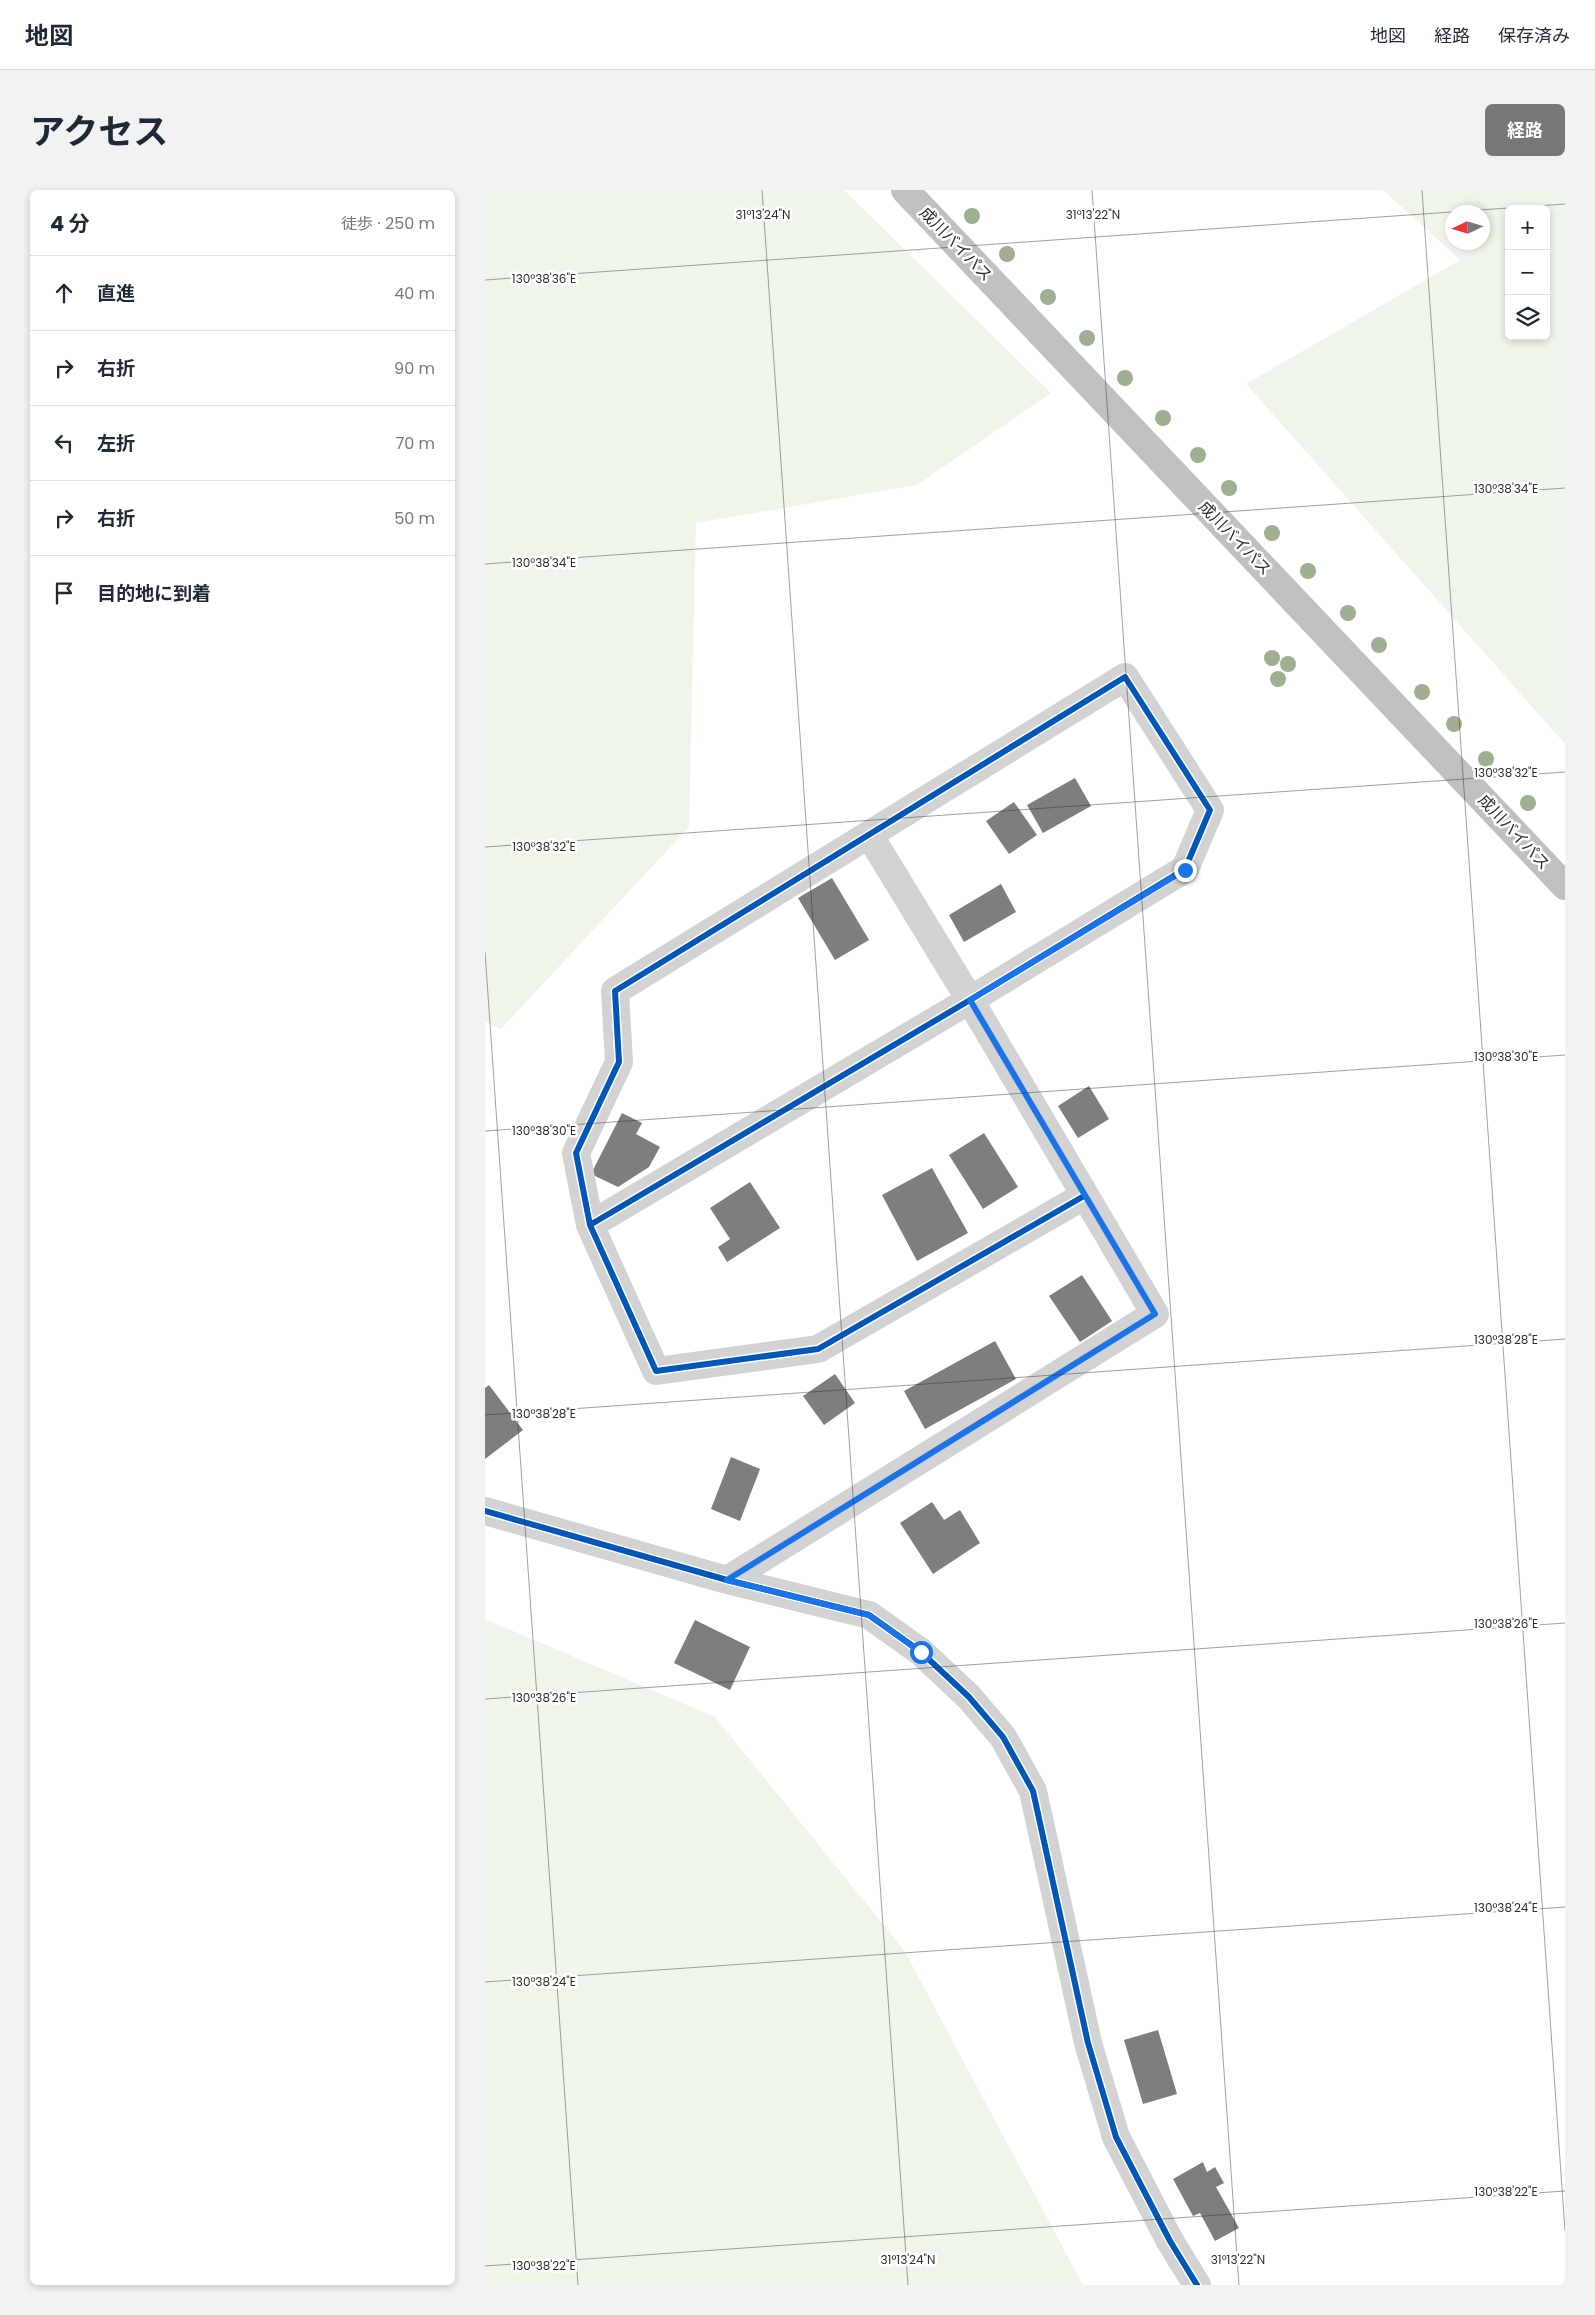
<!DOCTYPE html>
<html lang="ja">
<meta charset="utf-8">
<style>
:root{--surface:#fff;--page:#f2f2f3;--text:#1f2937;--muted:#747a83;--line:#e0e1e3;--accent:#777}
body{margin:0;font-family:Poppins,"Noto Sans JP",sans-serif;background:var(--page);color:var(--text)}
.controls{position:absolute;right:15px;top:15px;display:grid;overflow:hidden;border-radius:8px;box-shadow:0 2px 8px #0003}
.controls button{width:45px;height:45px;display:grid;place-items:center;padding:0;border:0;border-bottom:1px solid var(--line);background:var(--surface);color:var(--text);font:25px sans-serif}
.compass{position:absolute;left:960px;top:15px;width:45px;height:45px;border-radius:50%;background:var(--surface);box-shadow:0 2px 8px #0003;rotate:266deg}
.stop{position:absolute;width:15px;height:15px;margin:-11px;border:4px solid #1a73e8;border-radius:50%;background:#fff}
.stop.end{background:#1a73e8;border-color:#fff;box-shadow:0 1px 5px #0008}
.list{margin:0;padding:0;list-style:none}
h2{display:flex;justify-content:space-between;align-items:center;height:65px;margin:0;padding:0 20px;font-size:21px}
h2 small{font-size:16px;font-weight:400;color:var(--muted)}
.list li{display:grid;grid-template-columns:32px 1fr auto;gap:15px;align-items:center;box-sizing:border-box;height:75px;padding:0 20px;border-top:1px solid var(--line)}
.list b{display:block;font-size:19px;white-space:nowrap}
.list em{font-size:16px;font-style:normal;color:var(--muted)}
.icon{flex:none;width:28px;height:28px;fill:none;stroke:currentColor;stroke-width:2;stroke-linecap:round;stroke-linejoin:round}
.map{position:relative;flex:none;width:1080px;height:2095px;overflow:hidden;border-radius:8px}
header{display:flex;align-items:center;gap:30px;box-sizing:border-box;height:70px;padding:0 25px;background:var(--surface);border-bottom:1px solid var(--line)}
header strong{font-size:24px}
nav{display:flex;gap:28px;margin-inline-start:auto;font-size:18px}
.intro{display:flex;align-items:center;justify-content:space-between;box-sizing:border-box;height:120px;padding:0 30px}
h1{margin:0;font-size:35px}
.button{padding:12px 22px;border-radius:8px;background:var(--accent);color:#fff;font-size:18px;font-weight:700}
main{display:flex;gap:30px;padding:0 30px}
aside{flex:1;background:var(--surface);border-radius:8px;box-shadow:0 2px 8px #0003}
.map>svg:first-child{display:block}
</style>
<header>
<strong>地図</strong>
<nav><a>地図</a><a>経路</a><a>保存済み</a></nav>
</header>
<div class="intro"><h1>アクセス</h1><a class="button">経路</a></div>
<main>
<aside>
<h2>4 分<small>徒歩 · 250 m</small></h2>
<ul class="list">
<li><svg class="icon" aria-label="ahead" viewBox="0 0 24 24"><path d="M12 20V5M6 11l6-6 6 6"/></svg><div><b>直進</b></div><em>40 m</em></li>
<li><svg class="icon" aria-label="right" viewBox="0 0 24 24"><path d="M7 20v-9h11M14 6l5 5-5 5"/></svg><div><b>右折</b></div><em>90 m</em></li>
<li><svg class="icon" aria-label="left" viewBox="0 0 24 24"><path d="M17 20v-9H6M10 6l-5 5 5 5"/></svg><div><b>左折</b></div><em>70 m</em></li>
<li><svg class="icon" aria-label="right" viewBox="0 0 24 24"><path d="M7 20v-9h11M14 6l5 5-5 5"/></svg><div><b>右折</b></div><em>50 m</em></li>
<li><svg class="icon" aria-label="arrive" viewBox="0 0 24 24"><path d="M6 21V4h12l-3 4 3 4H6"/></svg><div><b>目的地に到着</b></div></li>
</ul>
</aside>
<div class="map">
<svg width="1080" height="2095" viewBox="0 0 1080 2095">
<rect width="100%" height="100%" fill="#fff"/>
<path fill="#f0f5eb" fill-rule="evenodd" d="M0,0H359L566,203L432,295L211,333L204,637L16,839L0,832Z
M898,0H1080V554L761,194L975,70ZM1024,19H1061V146H1024ZM998,22V52H968V22Z
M0,1429L230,1527L419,1760L598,2095H0Z"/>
<path fill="#7e7e7e" d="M590,588L606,616L558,643L542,615Z
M529,612L552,645L524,664L501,631Z
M347,688L384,750L350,770L313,708Z
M516,694L531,722L479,752L464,725Z
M604,896L624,929L593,948L573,916Z
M137,923L157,933L151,944L175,957L164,977L133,997L106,984Z
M499,943L533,997L498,1019L464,965Z
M447,978L483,1043L432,1071L397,1005Z
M265,992L295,1038L242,1072L233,1057L245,1049L225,1018Z
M597,1085L627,1131L595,1152L564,1106Z
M510,1151L531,1189L440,1239L419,1201Z
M350,1184L370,1213L339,1235L318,1206Z
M4,1195L38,1240L0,1269V1198Z
M246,1267L275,1279L255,1331L226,1319Z
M447,1312L459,1330L475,1320L495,1353L448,1384L415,1333Z
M210,1430L265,1457L245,1500L189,1473Z
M673,1840L692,1904L658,1914L639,1850Z
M718,1972L722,1982L730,1977L739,1993L731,1997L754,2038L730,2051L715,2023L708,2026L688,1989Z"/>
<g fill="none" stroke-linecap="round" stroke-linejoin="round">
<path stroke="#d3d3d3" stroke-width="28" d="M105,1035L485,810L700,679L725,620L640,487L130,801L134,872L91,963L105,1035L171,1181L333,1159L599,1006
M0,1321L242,1390L384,1425L436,1462L484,1507L518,1547L548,1601L603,1853L631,1947L685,2051L712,2095
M242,1390L670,1124L485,810L385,646"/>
<path stroke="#c0c0c0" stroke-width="28" d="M420,0L1080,696"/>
<defs>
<path id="cycleway" d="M105,1035L485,810L700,679L725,620L640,487L130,801L134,872L91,963L105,1035L171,1181L333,1159L599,1006
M0,1321L242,1390L384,1425L436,1462L484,1507L518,1547L548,1601L603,1853L631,1947L685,2051L712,2095"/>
</defs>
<use href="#cycleway" stroke="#fff" stroke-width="9"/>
<use href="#cycleway" stroke="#0057b8" stroke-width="6"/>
</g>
<g fill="#9eaf92">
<circle cx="487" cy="26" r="8"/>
<circle cx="522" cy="64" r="8"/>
<circle cx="563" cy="107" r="8"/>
<circle cx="602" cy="148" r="8"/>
<circle cx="640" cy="188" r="8"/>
<circle cx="678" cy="228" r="8"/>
<circle cx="713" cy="265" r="8"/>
<circle cx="744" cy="298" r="8"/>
<circle cx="787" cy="343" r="8"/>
<circle cx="823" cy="381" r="8"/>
<circle cx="863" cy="423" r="8"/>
<circle cx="894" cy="455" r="8"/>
<circle cx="787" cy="468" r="8"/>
<circle cx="803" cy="474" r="8"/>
<circle cx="793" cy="489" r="8"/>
<circle cx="937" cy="502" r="8"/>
<circle cx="969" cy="534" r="8"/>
<circle cx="1001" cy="569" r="8"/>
<circle cx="1043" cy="613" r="8"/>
</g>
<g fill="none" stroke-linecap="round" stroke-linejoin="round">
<path stroke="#1a73e8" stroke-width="6" d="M436,1462L384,1425L242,1390L670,1124L485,810L700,680"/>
</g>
<path fill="none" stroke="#2e2e2e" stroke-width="1" stroke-opacity="0.45" d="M277,0L423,2095M607,0L754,2095M937,0L1080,2041M0,90L1080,14M0,374L1080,298M0,657L1080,582M0,762L93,2095M0,941L1080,865M0,1225L1080,1149M0,1509L1080,1433M0,1792L1080,1717M0,2076L1080,2001"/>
<g text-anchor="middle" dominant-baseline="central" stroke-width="5" stroke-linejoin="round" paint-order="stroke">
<g font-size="16" fill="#2e2e2e" stroke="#fff">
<text transform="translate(471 54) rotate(46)">成川バイパス</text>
<text transform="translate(750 348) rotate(46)">成川バイパス</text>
<text transform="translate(1029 642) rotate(47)">成川バイパス</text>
</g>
</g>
<g font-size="12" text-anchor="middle" fill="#2e2e2e" stroke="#fff" stroke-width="5" stroke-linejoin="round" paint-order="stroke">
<text x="278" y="29">31°13'24"N</text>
<text x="608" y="29">31°13'22"N</text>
<text x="59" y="93">130°38'36"E</text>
<text x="1021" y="303">130°38'34"E</text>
<text x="59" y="377">130°38'34"E</text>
<text x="1021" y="587">130°38'32"E</text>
<text x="59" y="661">130°38'32"E</text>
<text x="1021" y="871">130°38'30"E</text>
<text x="59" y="945">130°38'30"E</text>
<text x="1021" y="1154">130°38'28"E</text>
<text x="59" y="1228">130°38'28"E</text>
<text x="1021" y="1438">130°38'26"E</text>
<text x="59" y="1512">130°38'26"E</text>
<text x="1021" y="1722">130°38'24"E</text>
<text x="59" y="1796">130°38'24"E</text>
<text x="1021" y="2006">130°38'22"E</text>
<text x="423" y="2074">31°13'24"N</text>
<text x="753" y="2074">31°13'22"N</text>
<text x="59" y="2080">130°38'22"E</text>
</g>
</svg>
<div class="controls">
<button>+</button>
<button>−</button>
<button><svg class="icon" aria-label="layers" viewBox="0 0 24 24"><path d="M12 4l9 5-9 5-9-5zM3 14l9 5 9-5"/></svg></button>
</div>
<svg class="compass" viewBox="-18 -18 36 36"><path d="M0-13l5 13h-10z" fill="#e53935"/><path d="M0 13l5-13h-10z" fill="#747a83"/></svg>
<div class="stop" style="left:436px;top:1462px"></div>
<div class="stop end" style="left:700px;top:680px"></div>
</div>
</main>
